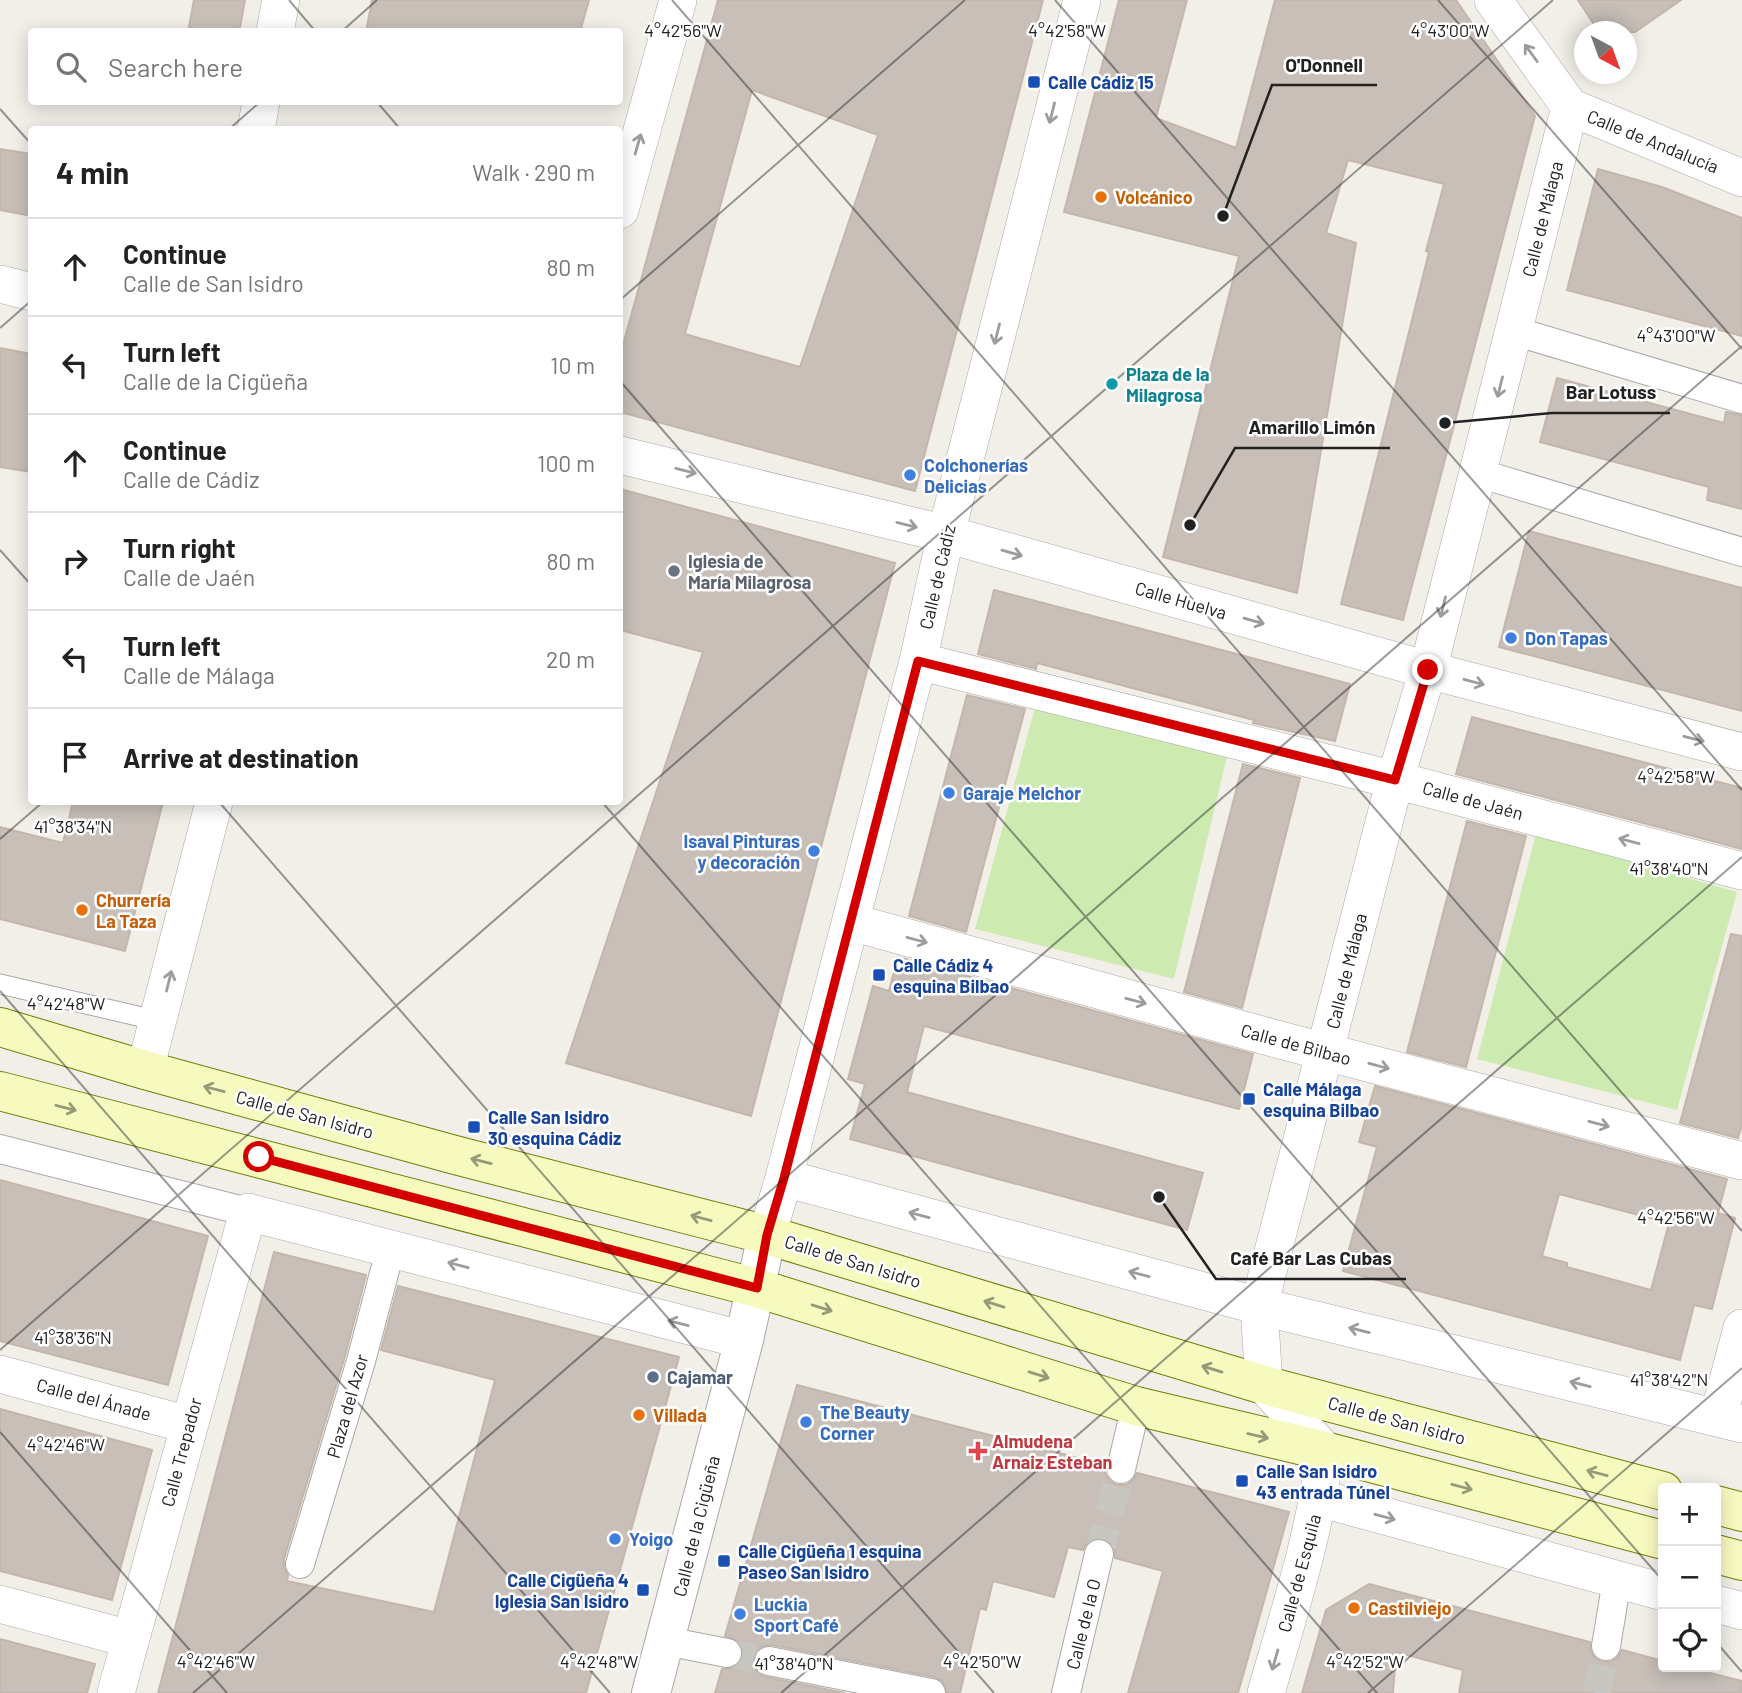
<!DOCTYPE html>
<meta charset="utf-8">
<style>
:root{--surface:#fff;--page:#f6f6f6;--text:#222;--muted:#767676;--line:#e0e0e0}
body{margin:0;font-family:Barlow,sans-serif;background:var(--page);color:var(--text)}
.controls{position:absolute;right:21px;bottom:21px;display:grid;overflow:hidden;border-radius:7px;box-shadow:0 4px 18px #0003}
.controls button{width:63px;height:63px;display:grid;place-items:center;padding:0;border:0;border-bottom:2px solid var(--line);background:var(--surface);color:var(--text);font:35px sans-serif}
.compass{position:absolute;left:1574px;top:21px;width:63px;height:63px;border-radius:50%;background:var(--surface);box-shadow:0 4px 18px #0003;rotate:139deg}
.stop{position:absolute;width:21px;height:21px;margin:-16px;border:5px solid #d40000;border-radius:50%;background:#fff}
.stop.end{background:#d40000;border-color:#fff;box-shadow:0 2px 7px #0008}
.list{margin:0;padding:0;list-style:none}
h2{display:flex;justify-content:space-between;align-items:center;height:91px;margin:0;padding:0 28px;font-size:30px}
h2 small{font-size:23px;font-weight:400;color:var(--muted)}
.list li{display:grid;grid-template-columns:46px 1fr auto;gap:21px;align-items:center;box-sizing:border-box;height:98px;padding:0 28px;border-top:2px solid var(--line)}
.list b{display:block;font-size:26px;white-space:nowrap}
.list p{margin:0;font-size:23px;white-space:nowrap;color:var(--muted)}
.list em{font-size:23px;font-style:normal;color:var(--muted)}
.icon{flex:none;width:38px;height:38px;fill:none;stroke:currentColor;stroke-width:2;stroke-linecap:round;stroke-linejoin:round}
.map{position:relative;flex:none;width:1742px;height:1693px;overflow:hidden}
.search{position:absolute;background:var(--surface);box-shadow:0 4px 18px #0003;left:28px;top:28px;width:595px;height:77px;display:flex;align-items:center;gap:18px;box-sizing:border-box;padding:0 24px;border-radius:7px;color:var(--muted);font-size:26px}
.panel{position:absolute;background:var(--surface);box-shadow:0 4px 18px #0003;left:28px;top:126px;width:595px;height:679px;border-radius:7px}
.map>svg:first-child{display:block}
</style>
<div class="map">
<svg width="1742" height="1693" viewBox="0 0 1742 1693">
<rect width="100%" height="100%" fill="#f2efe9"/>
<path fill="#cdebb0" d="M1036,704L1229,748L1174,979L975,929Z
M1536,834L1737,892L1677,1110L1477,1059Z"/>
<path fill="#c7bfb8" stroke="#c4b6ab" stroke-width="2" fill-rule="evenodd" d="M194,0H245L239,32H188Z
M372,0H589L580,32H366Z
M718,0H1043L915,491L620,412V356ZM752,90L878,135L800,367L685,334Z
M1119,0H1187L1156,118L1236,148L1275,0H1456L1535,116L1403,620L1341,604L1429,252L1426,251L1444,184L1348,160L1326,233L1356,243L1297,593L1163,557L1239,256L1064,212Z
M1578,0H1681L1635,32H1599Z
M0,149L32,154V216L0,210Z
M1598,169L1662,187L1742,218V336L1567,290Z
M0,348L32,354V472L0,467Z
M1557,378L1724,423L1726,412L1742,415V509L1707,500L1709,487L1540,442Z
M620,489L895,563L751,1116L566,1063L703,652L620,630Z
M1529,531L1742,588V711L1499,647Z
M994,590L1350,684L1335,741L1253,723L1254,720L1037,663L1036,669L978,654Z
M967,695L1025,709L966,932L909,916Z
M1472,717L1742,788V849L1456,774Z
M1243,764L1300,778L1242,1008L1184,992Z
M73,802H163L125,951L0,919V827L63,843Z
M1467,821L1526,836L1466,1067L1407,1052Z
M1731,934L1742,936V1124L1738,1138L1680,1123Z
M898,957L1253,1054L1239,1109L924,1026L907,1092L1203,1173L1187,1230L850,1139L865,1084L848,1079L873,986L889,991Z
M1375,1086L1727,1179L1718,1213L1735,1218L1712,1309L1694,1305L1680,1360L1343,1271L1377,1147L1359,1142ZM1559,1194L1669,1223L1651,1290L1567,1267V1263L1542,1256Z
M0,1180L208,1236L168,1385L0,1341Z
M274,1252L366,1275L345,1356L284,1559V1568L288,1575L287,1581L434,1612L495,1380L381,1350L398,1286L679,1357L586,1693H158Z
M797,1385L1105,1465V1474L1110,1481L1117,1485H1126L1133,1480L1137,1473L1289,1512L1238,1693H1128L1163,1571L1115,1558V1550L1111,1542L1102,1538H1094L1087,1542L1083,1550L1068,1547L1054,1597L993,1581L986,1610L980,1608L960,1693H947L942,1681L934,1677L772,1645L763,1646L756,1651L753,1657L754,1667L759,1674L766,1677L845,1693H715L722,1669L733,1668L739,1664L743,1657V1648L738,1641L725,1636Z
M0,1409L152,1450L112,1600L0,1571Z
M1369,1584L1590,1642L1591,1652L1595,1658L1603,1662L1612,1661L1618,1657L1622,1650L1663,1661V1667H1686L1742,1681L1741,1693H1459L1463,1670L1396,1652L1393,1693H1302L1326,1610Z
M0,1639L95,1664L87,1693H0Z"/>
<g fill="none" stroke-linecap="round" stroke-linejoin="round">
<path stroke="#c8c6c1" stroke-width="28" stroke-dasharray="28 14" stroke-linecap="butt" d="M1099,1554L1121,1469
M727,1653L769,1661
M1597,1693L1606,1646"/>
<defs>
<path id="service" d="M0,984L159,1021"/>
<path id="pedestrian" d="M1514,331L1742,399
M1478,473L1742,552
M0,1149L248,1212
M1121,1469L1136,1406
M300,1564L361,1361L391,1247
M666,1641L727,1653
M1606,1646L1617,1580
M769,1661L931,1693
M1066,1693L1099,1554"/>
<path id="minor" d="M1493,0L1570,107L1742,178
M275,32L281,0
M256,130L261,102
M620,210L678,0
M0,284L32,292
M620,455L946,534L1428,670L1742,752
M918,661L1395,780L1742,871
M851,922L1269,1037L1742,1161
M145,1070L214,802
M784,1178L1259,1306L1742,1424
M767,1235L784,1178L918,661L946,534L1082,0
M0,1374L189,1425
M1718,1418L1742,1328
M1319,1498L1663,1592
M0,1604L130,1639
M1716,1604L1742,1611
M116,1693L248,1212L744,1340
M1266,1693C1289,1613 1315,1534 1325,1451L1264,1385L1259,1306L1395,780L1428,670L1570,107"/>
<path id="tertiary" d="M651,1693L744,1340L767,1235"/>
<path id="secondary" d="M0,1027L145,1070L455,1155L767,1235L1264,1385L1663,1491
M0,1091L757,1288L1136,1406L1325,1451L1663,1540
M1716,1505L1742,1512
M1716,1554L1742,1561"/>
</defs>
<use href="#service" stroke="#a9a9a9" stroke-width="21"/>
<use href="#pedestrian" stroke="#a9a9a9" stroke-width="30"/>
<use href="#minor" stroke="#a9a9a9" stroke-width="38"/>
<use href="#tertiary" stroke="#a9a9a9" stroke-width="40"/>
<use href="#secondary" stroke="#707d05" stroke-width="40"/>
<use href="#service" stroke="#fff" stroke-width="19"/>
<use href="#pedestrian" stroke="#fff" stroke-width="28"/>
<use href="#minor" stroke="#fff" stroke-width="37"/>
<use href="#tertiary" stroke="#fff" stroke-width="38"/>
<use href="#secondary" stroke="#f7fabf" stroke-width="38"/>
</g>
<defs><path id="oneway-shaft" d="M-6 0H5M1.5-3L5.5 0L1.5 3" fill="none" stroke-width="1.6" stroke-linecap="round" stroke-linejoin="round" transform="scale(1.75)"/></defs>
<g stroke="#9c9c9c">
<use href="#oneway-shaft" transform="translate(1531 53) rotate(-126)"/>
<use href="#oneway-shaft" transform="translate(1052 113) rotate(104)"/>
<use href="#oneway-shaft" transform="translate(638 144) rotate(-74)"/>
<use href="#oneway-shaft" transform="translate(997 334) rotate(104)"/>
<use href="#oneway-shaft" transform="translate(1500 387) rotate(104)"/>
<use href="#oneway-shaft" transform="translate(686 471) rotate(14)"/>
<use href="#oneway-shaft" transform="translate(907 525) rotate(14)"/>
<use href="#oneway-shaft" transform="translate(1012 553) rotate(16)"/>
<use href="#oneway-shaft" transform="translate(1443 607) rotate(104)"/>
<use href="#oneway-shaft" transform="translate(1254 621) rotate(16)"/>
<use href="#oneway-shaft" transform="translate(1474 682) rotate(15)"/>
<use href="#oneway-shaft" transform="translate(1694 739) rotate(14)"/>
<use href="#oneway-shaft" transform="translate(1629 841) rotate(-165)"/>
<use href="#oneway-shaft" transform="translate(917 940) rotate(15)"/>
<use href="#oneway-shaft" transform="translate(169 981) rotate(-76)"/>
<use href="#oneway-shaft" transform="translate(1136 1001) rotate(15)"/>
<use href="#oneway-shaft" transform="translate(1379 1066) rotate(15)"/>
<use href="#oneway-shaft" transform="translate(1599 1124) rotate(15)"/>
<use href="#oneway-shaft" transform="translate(919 1215) rotate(-165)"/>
<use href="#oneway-shaft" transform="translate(458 1265) rotate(-165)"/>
<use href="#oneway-shaft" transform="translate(1139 1274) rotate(-165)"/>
<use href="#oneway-shaft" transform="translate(678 1323) rotate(-165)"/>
<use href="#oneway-shaft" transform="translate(1359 1330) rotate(-166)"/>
<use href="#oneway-shaft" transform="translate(1580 1384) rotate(-166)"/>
<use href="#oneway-shaft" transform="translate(1385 1517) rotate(15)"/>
<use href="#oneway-shaft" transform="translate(1275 1660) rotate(106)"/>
</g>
<g stroke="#979978">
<use href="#oneway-shaft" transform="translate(214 1089) rotate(-165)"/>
<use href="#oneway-shaft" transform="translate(66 1108) rotate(14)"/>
<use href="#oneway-shaft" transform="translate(481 1161) rotate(-166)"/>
<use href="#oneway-shaft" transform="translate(701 1218) rotate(-165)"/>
<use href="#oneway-shaft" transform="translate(994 1304) rotate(-163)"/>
<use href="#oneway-shaft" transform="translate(822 1308) rotate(17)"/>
<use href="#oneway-shaft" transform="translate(1212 1369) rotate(-163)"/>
<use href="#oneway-shaft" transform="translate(1039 1375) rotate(17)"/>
<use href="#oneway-shaft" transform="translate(1258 1436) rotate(13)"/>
<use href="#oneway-shaft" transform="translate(1597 1473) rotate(-165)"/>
<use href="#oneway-shaft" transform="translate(1462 1487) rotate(15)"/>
</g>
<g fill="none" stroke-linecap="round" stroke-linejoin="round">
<path stroke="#d40000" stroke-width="9" d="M259,1157L757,1288L767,1235L784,1178L918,661L1395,780L1428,670"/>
</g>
<path fill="none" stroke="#222" stroke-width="2" stroke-opacity="0.45" d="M289,0L316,32M672,0L1742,1231M1055,0L1742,790M1438,0L1742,349M341,32L377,0M377,102L401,130M0,109L32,145M228,130L260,102M620,300L965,0M0,328L32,300M620,381L1663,1581M0,550L32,586M219,802L994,1693M602,802L1377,1693M0,839L43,802M0,991L610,1693M0,1350L1553,0M0,1432L227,1693M1716,1642L1742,1672M193,1693L1742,346M781,1693L1742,857M1368,1693L1742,1368"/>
<g fill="#1a4fb4" stroke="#fff" stroke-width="2.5">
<rect x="1027" y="75" width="14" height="14" rx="3.5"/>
<rect x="872" y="968" width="14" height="14" rx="3.5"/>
<rect x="1242" y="1092" width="14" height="14" rx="3.5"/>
<rect x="467" y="1120" width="14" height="14" rx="3.5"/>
<rect x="1235" y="1474" width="14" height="14" rx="3.5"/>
<rect x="717" y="1554" width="14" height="14" rx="3.5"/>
<rect x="636" y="1583" width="14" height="14" rx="3.5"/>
</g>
<g fill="#e8710a" stroke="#fff" stroke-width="2.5">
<circle cx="1101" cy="197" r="7"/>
<circle cx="82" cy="910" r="7"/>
<circle cx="639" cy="1415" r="7"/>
<circle cx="1354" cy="1608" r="7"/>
</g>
<circle fill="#0f9aa8" stroke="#fff" stroke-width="2.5" cx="1112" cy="384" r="7"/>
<g fill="#3f7fe0" stroke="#fff" stroke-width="2.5">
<circle cx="910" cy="475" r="7"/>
<circle cx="1511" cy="638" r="7"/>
<circle cx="949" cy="793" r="7"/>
<circle cx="814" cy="851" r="7"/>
<circle cx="806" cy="1422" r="7"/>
<circle cx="615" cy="1539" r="7"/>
<circle cx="740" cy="1614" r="7"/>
</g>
<circle fill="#6b7280" stroke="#fff" stroke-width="2.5" cx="674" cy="571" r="7"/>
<circle fill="#5c6f8a" stroke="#fff" stroke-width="2.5" cx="653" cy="1377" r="7"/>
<path fill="#e0444e" stroke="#fff" stroke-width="2.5" d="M974.5 1440.5h7v7h7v7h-7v7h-7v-7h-7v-7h7z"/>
<g text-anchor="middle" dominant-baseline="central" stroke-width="5" stroke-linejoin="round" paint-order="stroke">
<g font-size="18" font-weight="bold" fill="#164399" stroke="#fff" text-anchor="start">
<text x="1048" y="82">Calle Cádiz 15</text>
<text x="893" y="965">Calle Cádiz 4<tspan x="893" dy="21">esquina Bilbao</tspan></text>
<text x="1263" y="1089">Calle Málaga<tspan x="1263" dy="21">esquina Bilbao</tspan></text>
<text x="488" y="1117">Calle San Isidro<tspan x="488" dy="21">30 esquina Cádiz</tspan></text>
<text x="1256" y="1471">Calle San Isidro<tspan x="1256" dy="21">43 entrada Túnel</tspan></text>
<text x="738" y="1551">Calle Cigüeña 1 esquina<tspan x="738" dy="21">Paseo San Isidro</tspan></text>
<text x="629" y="1580" text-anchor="end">Calle Cigüeña 4<tspan x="629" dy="21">Iglesia San Isidro</tspan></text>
</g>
<g font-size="18" fill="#222" stroke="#fff">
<text transform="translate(1653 141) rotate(22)">Calle de Andalucía</text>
<text transform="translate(1542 219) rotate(-76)">Calle de Málaga</text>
<text transform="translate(937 577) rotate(-77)">Calle de Cádiz</text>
<text transform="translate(1181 600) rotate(16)">Calle Huelva</text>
<text transform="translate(1473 800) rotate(15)">Calle de Jaén</text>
<text transform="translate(1346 971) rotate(-76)">Calle de Málaga</text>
<text transform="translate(1296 1044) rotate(15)">Calle de Bilbao</text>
<text transform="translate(305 1114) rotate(15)">Calle de San Isidro</text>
<text transform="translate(853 1261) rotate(17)">Calle de San Isidro</text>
<text transform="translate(94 1399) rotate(15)">Calle del Ánade</text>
<text transform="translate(347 1406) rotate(-74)">Plaza del Azor</text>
<text transform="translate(1397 1420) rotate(15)">Calle de San Isidro</text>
<text transform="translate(181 1452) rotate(-75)">Calle Trepador</text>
<text transform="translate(696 1526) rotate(-76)">Calle de la Cigüeña</text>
<text transform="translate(1299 1573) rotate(-75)">Calle de Esquila</text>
<text transform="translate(1083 1624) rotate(-76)">Calle de la O</text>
</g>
<g font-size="18" font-weight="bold" fill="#c56008" stroke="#fff" text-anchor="start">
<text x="1115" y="197">Volcánico</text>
<text x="96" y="900">Churrería<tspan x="96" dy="21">La Taza</tspan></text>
<text x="653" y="1415">Villada</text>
<text x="1368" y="1608">Castilviejo</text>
</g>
<g font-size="18" font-weight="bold" fill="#0d838f" stroke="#fff" text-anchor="start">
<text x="1126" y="374">Plaza de la<tspan x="1126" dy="21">Milagrosa</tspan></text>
</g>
<g font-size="18" font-weight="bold" fill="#366cbe" stroke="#fff" text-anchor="start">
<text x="924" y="465">Colchonerías<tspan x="924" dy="21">Delicias</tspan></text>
<text x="1525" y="638">Don Tapas</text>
<text x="963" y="793">Garaje Melchor</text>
<text x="800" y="841" text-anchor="end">Isaval Pinturas<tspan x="800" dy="21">y decoración</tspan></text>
<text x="820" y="1412">The Beauty<tspan x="820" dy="21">Corner</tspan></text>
<text x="629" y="1539">Yoigo</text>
<text x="754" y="1604">Luckia<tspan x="754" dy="21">Sport Café</tspan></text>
</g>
<g font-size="18" font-weight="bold" fill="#5b616d" stroke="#fff" text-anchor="start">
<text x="688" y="561">Iglesia de<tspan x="688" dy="21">María Milagrosa</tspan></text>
</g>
<g font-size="18" font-weight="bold" fill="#4e5e75" stroke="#fff" text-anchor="start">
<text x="667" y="1377">Cajamar</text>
</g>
<g font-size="18" font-weight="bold" fill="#be3a42" stroke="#fff" text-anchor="start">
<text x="992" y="1441">Almudena<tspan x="992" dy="21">Arnaiz Esteban</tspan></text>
</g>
</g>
<g font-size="18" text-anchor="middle" fill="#222" stroke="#fff" stroke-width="5" stroke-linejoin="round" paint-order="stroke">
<text x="683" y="37">4°42'56"W</text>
<text x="1067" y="37">4°42'58"W</text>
<text x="1450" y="37">4°43'00"W</text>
<text x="1676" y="342">4°43'00"W</text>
<text x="1676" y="783">4°42'58"W</text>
<text x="73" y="833">41°38'34"N</text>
<text x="1669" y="875">41°38'40"N</text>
<text x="66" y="1010">4°42'48"W</text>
<text x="1676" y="1224">4°42'56"W</text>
<text x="73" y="1344">41°38'36"N</text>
<text x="1669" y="1386">41°38'42"N</text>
<text x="66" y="1451">4°42'46"W</text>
<text x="216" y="1668">4°42'46"W</text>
<text x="599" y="1668">4°42'48"W</text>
<text x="982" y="1668">4°42'50"W</text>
<text x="1365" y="1668">4°42'52"W</text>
<text x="794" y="1670">41°38'40"N</text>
</g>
<path fill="none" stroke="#222" stroke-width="2.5" d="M1223 216L1272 85H1377M1445 423L1552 413H1670M1190 525L1235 448H1390M1159 1197L1216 1279H1406"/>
<g fill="#222" stroke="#fff" stroke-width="2.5">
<circle cx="1223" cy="216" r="7"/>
<circle cx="1445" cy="423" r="7"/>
<circle cx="1190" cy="525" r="7"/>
<circle cx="1159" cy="1197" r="7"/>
</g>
<g font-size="19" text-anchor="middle" font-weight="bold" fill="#222" stroke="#fff" stroke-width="5" stroke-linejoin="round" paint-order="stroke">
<text x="1324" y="72">O'Donnell</text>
<text x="1611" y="399">Bar Lotuss</text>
<text x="1312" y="434">Amarillo Limón</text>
<text x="1311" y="1265">Café Bar Las Cubas</text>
</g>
</svg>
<div class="controls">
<button>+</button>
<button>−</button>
<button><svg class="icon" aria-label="locate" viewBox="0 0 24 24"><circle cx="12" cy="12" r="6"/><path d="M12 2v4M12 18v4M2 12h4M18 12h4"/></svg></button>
</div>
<svg class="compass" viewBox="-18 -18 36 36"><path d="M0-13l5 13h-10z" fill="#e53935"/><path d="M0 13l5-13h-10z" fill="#767676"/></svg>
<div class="stop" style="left:259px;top:1157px"></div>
<div class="stop end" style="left:1428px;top:670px"></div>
<div class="search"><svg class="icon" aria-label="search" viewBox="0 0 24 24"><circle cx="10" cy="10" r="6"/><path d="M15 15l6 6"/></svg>Search here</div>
<section class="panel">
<h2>4 min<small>Walk · 290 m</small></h2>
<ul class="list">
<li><svg class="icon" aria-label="ahead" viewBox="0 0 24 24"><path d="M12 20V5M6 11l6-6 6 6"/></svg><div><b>Continue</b><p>Calle de San Isidro</p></div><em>80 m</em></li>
<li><svg class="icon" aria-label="left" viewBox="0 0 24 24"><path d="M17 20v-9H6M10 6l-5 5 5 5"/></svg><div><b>Turn left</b><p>Calle de la Cigüeña</p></div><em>10 m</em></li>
<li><svg class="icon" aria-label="ahead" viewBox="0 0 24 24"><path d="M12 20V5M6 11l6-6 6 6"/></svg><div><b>Continue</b><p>Calle de Cádiz</p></div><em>100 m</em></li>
<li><svg class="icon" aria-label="right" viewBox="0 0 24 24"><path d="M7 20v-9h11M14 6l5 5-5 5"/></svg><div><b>Turn right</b><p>Calle de Jaén</p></div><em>80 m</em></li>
<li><svg class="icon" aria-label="left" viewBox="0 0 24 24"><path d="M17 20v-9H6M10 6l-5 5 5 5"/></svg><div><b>Turn left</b><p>Calle de Málaga</p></div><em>20 m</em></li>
<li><svg class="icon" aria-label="arrive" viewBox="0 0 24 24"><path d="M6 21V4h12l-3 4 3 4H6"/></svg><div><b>Arrive at destination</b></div></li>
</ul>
</section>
</div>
